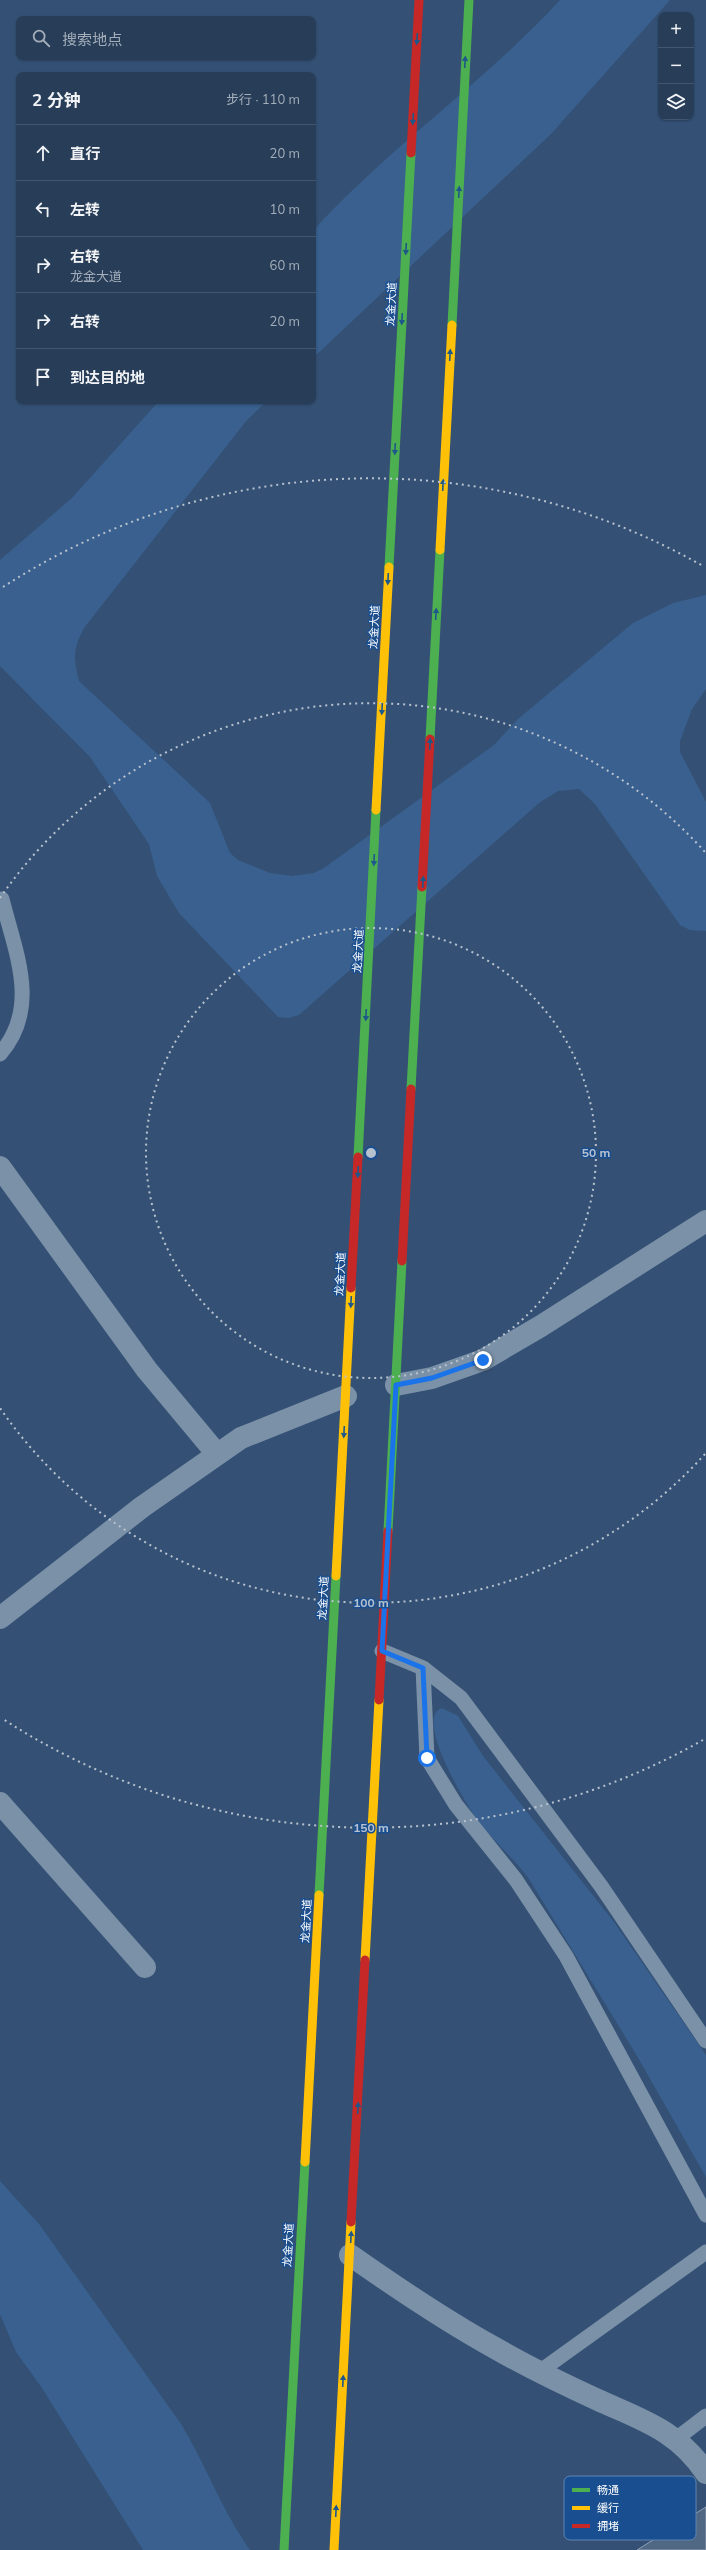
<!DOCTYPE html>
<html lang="zh">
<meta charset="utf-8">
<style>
:root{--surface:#273d58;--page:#2f445e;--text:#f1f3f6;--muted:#a4aeba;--line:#43566e}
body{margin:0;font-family:Mulish,"Noto Sans SC",sans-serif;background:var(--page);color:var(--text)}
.controls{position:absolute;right:12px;top:12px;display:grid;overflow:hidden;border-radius:8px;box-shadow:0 1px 3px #0004}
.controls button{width:36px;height:36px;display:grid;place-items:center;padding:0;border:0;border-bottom:1px solid var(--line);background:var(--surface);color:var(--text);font:20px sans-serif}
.stop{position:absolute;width:12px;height:12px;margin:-9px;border:3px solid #1a73e8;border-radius:50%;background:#fff}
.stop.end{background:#1a73e8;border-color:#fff;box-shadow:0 1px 4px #0008}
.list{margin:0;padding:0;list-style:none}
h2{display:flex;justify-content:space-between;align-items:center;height:52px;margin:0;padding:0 16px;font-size:17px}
h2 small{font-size:13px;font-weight:400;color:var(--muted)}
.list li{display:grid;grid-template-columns:26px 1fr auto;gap:12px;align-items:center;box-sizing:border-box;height:56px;padding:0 16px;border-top:1px solid var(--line)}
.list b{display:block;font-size:15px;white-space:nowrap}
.list p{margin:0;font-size:13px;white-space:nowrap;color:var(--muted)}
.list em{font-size:13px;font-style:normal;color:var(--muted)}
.icon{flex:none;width:22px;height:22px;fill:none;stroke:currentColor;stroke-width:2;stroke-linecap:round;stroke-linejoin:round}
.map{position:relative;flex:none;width:706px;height:2550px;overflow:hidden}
.search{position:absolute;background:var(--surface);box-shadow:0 1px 3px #0004;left:16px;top:16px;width:300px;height:44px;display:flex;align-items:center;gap:10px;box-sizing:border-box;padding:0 14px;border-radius:8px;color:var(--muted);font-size:15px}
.panel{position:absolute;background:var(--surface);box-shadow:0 1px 3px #0004;left:16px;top:72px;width:300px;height:332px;border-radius:8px}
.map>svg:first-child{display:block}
</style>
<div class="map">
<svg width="706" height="2550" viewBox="0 0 706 2550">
<rect width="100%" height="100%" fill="#345175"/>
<path fill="#39608e" d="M560,0H670L551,134L313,358V231C389,147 484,83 560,0Z
M159,401H267L247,420L84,628C73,650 73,656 79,681L210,803L230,853L238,860L270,873L292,876L314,873L324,868L494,745L518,719L633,623L673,603L706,595V689L692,709L680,741V752L706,802V931L690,930L680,925L595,804L579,789L558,791L539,803L299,1015L288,1018L278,1017L179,913L157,876L149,844L90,757L0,666V560L72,498Z
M442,1708L458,1716L483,1756L614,1922L706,2055V2177L637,2056L529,1879C514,1858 494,1842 479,1822C467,1807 413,1716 442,1708Z
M0,2181L39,2224L181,2424C206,2465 222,2511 250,2550H143L42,2388L16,2352L0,2314Z"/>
<path fill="#516885" stroke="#90a1b6" d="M706,2507V2550H637Z"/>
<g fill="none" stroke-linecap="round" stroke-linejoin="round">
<path stroke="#7b91a8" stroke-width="15" d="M0,1054C41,1007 15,952 2,899
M382,1651L423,1668L461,1698L601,1886L706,2041
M423,1668L427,1758L456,1805L516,1880L566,1956L706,2215
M539,2372L706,2252
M676,2439L706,2416"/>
<path stroke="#7b91a8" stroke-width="22" d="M0,1167L147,1370L217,1454
M396,1385L432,1378L483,1360L541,1326L706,1221
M0,1618L142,1507L241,1438L346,1396
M0,1803L145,1967
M350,2255C397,2288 444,2320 495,2348C528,2367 563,2384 598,2400C642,2420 677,2430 706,2473"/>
<path stroke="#4caf50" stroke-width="9" d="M452,325L469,0
M389,567L411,153
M430,739L440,550
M411,1089L422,887
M358,1157L376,810
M388,1531L402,1261
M319,1895L336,1576
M284,2550L305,2162"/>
<path stroke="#ffc107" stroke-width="9" d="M440,550L452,325
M376,810L389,567
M336,1576L351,1288
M365,1960L379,1700
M305,2162L319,1895
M334,2550L351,2222"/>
<path stroke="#c62828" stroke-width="9" d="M411,153L419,0
M422,887L430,739
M402,1261L411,1089
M351,1288L358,1157
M379,1700L388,1531
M351,2222L365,1960"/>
</g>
<defs><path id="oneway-solid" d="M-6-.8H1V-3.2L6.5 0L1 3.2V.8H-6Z"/></defs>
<g fill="#1e588a">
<use href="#oneway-solid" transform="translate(417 39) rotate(93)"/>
<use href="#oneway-solid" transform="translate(465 62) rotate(-87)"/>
<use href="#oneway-solid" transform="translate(413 119) rotate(93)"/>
<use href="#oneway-solid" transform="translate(459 192) rotate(-87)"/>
<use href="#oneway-solid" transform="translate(406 249) rotate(93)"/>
<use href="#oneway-solid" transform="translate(402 319) rotate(93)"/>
<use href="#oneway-solid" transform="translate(450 355) rotate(-87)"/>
<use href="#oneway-solid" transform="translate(395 449) rotate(93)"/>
<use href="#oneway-solid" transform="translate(443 485) rotate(-87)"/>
<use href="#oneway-solid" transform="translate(388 579) rotate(93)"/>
<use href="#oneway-solid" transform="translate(436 614) rotate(-87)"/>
<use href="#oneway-solid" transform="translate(382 709) rotate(93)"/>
<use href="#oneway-solid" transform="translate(430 744) rotate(-87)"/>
<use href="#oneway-solid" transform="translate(374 860) rotate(93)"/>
<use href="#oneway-solid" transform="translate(423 882) rotate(-87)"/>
<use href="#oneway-solid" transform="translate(366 1015) rotate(93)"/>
<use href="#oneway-solid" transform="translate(358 1172) rotate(93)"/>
<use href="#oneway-solid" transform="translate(351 1302) rotate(93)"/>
<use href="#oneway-solid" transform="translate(344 1432) rotate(93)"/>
<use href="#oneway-solid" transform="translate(358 2108) rotate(-87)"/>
<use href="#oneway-solid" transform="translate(351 2237) rotate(-87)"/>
<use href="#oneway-solid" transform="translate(343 2381) rotate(-87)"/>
<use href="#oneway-solid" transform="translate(336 2511) rotate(-87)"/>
</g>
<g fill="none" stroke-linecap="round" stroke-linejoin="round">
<path stroke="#1a73e8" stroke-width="5" d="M427,1758L423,1668L382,1651L396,1385L432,1378L483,1360"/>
</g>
<g fill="none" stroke="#b8c2cf" stroke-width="2" stroke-dasharray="2 4">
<circle cx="371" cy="1153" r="225"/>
<path d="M705 1454A450 450 0 0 1 0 1408M0 898A450 450 0 0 1 705 852"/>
<path d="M703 1740A675 675 0 0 1 3 1719M3 587A675 675 0 0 1 703 566"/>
</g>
<g text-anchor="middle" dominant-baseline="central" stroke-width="3" stroke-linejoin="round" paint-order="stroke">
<g font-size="11" fill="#fff" stroke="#194e90">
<text transform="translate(391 304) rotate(-87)">龙金大道</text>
<text transform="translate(374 627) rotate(-87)">龙金大道</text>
<text transform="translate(358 951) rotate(-87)">龙金大道</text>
<text transform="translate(340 1274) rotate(-87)">龙金大道</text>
<text transform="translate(323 1598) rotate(-87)">龙金大道</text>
<text transform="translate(306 1921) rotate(-87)">龙金大道</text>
<text transform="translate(288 2245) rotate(-87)">龙金大道</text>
</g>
</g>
<rect x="564" y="2476" width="132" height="64" rx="6" fill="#194e90" stroke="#5e83b1" stroke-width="1"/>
<rect x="572" y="2488" width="18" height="4" fill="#4caf50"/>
<rect x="572" y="2506" width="18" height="4" fill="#ffc107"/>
<rect x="572" y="2524" width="18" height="4" fill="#c62828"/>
<g font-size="11" fill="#fff">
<text x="597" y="2494">畅通</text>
<text x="597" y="2512">缓行</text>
<text x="597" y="2530">拥堵</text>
</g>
<circle cx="371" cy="1153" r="6" fill="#b8c2cf" stroke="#194e90" stroke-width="2"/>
<g font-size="12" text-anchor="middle" font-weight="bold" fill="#b8c2cf" stroke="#194e90" stroke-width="3" stroke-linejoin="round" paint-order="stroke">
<text x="596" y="1157">50 m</text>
<text x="371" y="1607">100 m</text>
<text x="371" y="1832">150 m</text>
</g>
</svg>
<div class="controls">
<button>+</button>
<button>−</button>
<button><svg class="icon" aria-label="layers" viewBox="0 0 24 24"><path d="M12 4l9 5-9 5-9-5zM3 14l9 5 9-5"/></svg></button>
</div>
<div class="stop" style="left:427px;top:1758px"></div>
<div class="stop end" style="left:483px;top:1360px"></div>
<div class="search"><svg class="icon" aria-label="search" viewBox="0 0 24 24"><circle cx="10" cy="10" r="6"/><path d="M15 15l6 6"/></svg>搜索地点</div>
<section class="panel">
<h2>2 分钟<small>步行 · 110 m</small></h2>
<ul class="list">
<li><svg class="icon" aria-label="ahead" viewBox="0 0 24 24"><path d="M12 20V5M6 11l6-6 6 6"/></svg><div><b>直行</b></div><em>20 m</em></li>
<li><svg class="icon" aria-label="left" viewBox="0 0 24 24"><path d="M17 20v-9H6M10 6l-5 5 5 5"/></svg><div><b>左转</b></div><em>10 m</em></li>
<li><svg class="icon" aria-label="right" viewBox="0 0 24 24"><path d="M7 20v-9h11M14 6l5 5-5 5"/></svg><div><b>右转</b><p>龙金大道</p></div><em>60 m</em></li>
<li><svg class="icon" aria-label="right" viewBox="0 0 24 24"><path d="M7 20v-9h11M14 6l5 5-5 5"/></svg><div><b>右转</b></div><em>20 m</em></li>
<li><svg class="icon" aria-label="arrive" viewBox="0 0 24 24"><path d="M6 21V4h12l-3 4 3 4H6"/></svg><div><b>到达目的地</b></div></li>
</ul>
</section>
</div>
